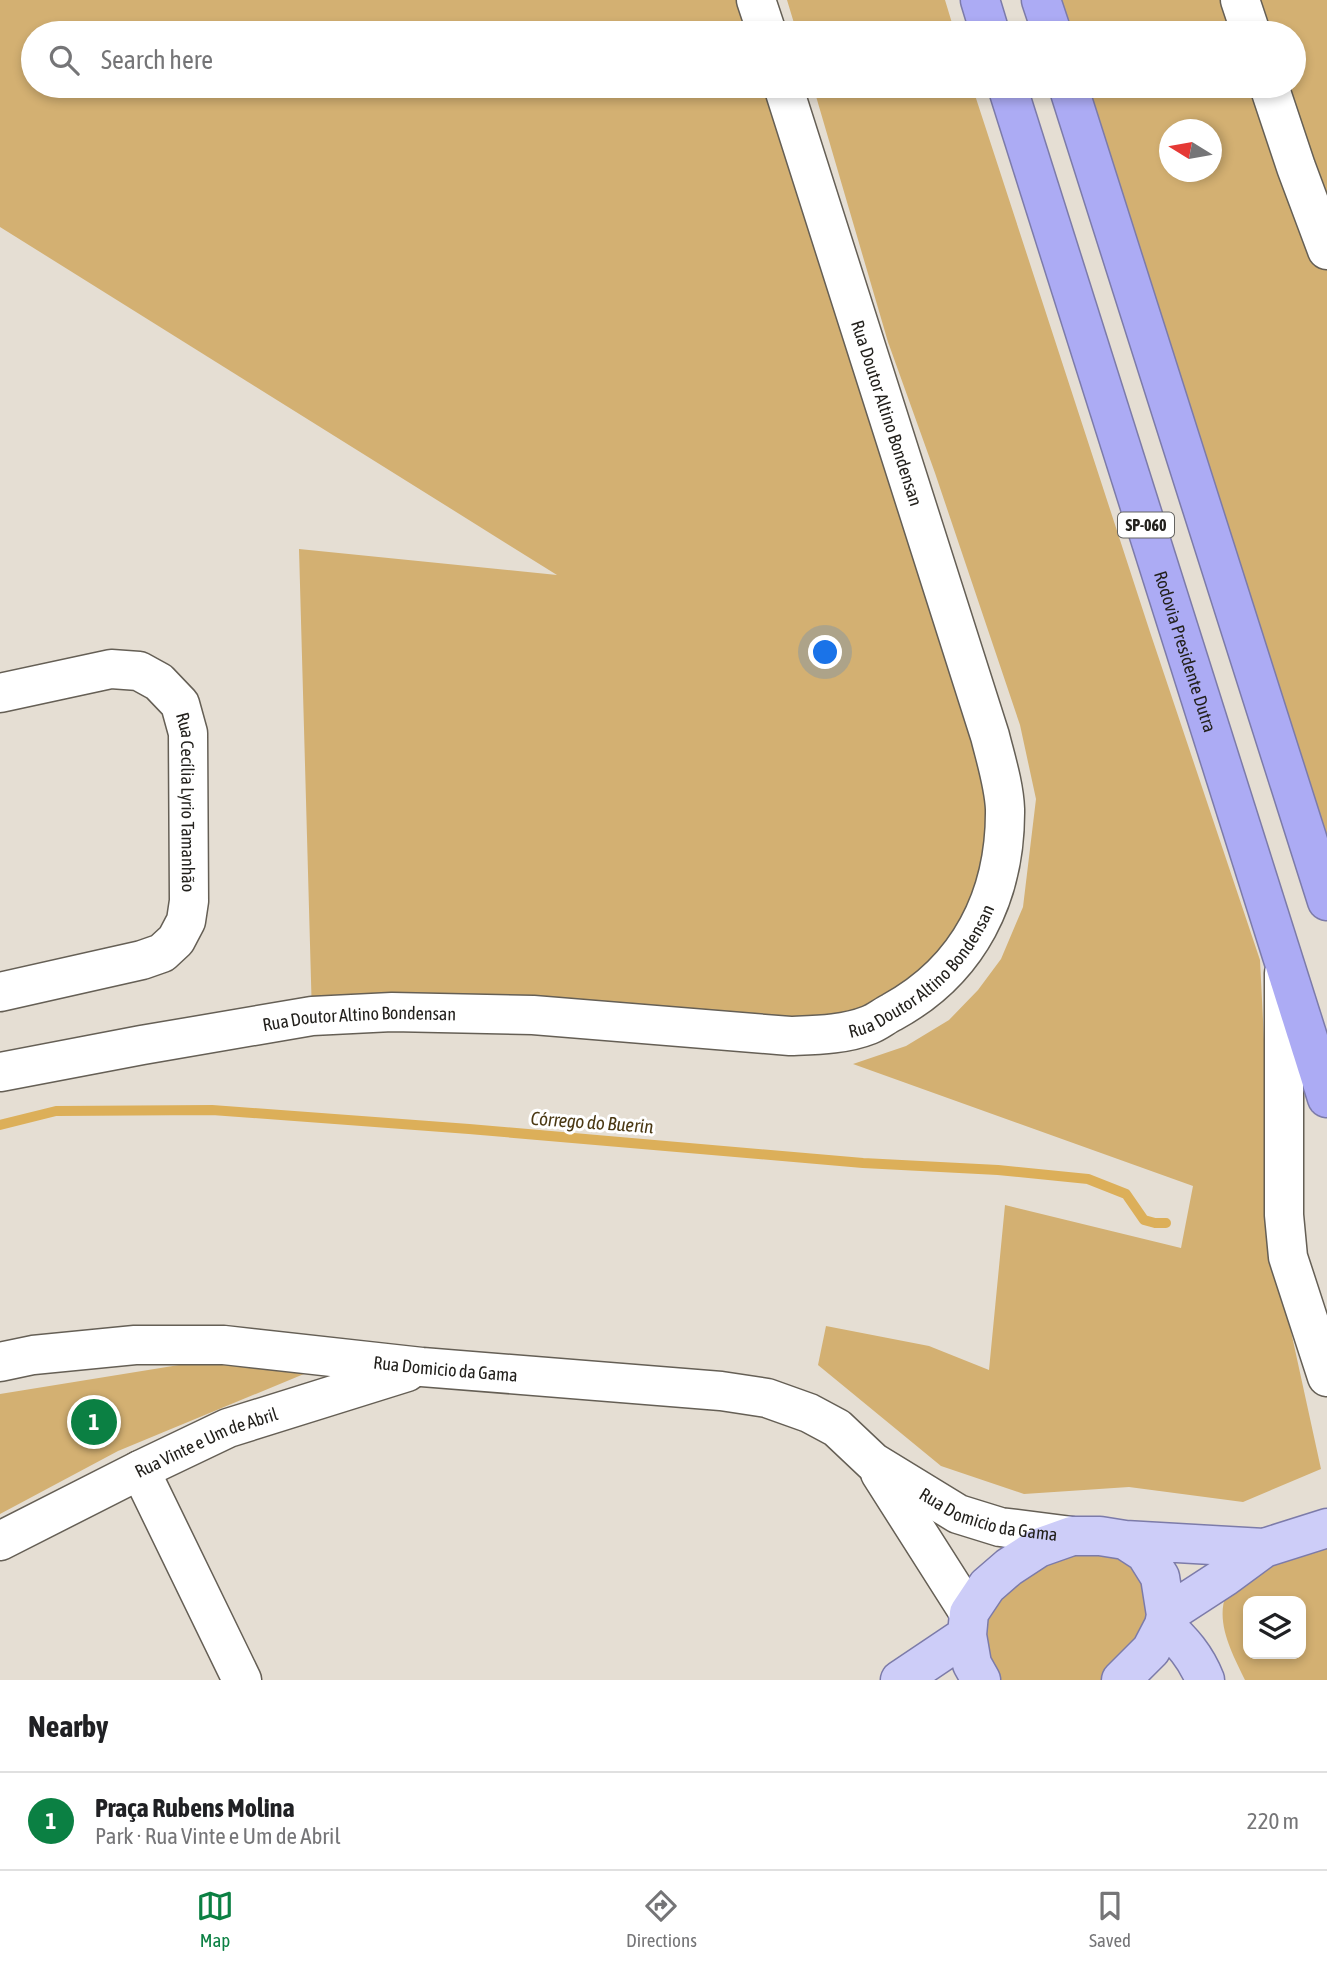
<!DOCTYPE html>
<meta charset="utf-8">
<style>
:root{--surface:#fff;--page:#f2f2f2;--text:#202124;--muted:#757577;--line:#e0e0e0;--accent:#0b8043}
body{margin:0;font-family:"Asap Condensed",sans-serif;background:var(--page);color:var(--text)}
.controls{position:absolute;right:21px;bottom:21px;display:grid;overflow:hidden;border-radius:14px;box-shadow:0 4px 10px #0003}
.controls button{width:63px;height:63px;display:grid;place-items:center;padding:0;border:0;border-bottom:2px solid var(--line);background:var(--surface);color:var(--text);font:35px sans-serif}
.compass{position:absolute;left:1159px;top:119px;width:63px;height:63px;border-radius:50%;background:var(--surface);box-shadow:0 4px 10px #0003;rotate:281deg}
.you{position:absolute;left:826px;top:653px;width:24px;height:24px;margin:-18px;border:5px solid #fff;border-radius:50%;background:#1a73e8;box-shadow:0 0 0 10px #1a73e833}
.badge{display:grid;place-items:center;width:46px;height:46px;border-radius:50%;background:var(--accent);color:#fff;font-size:23px;font-weight:700}
.pin{position:absolute;translate:-50% -50%;border:4px solid #fff;box-shadow:0 2px 7px #0006}
.list{margin:0;padding:0;list-style:none}
h2{display:flex;justify-content:space-between;align-items:center;height:91px;margin:0;padding:0 28px;font-size:30px}
h2 small{font-size:23px;font-weight:400;color:var(--muted)}
.list li{display:grid;grid-template-columns:46px 1fr auto;gap:21px;align-items:center;box-sizing:border-box;height:98px;padding:0 28px;border-top:2px solid var(--line)}
.list b{display:block;font-size:26px;white-space:nowrap}
.list p{margin:0;font-size:23px;white-space:nowrap;color:var(--muted)}
.list em{font-size:23px;font-style:normal;color:var(--muted)}
.icon{flex:none;width:38px;height:38px;fill:none;stroke:currentColor;stroke-width:2;stroke-linecap:round;stroke-linejoin:round}
.map{position:relative;flex:none;width:1327px;height:1680px;overflow:hidden}
.search{position:absolute;background:var(--surface);box-shadow:0 4px 10px #0003;left:21px;right:21px;top:21px;height:77px;display:flex;align-items:center;gap:18px;box-sizing:border-box;padding:0 24px;border-radius:38px;color:var(--muted);font-size:26px}
.sheet{height:189px;background:var(--surface)}
nav{display:flex;justify-content:space-around;align-items:center;box-sizing:border-box;height:98px;border-top:2px solid var(--line);background:var(--surface);font-size:19px;color:var(--muted)}
nav a{display:grid;justify-items:center;gap:4px}
nav .on{color:var(--accent)}
.map>svg:first-child{display:block}
</style>
<div class="map">
<svg width="1327" height="1680" viewBox="0 0 1327 1680">
<rect width="100%" height="100%" fill="#e5ded3"/>
<path fill="#d3b072" fill-rule="evenodd" d="M0,0H742L753,33H33V86H769L999,772L977,929L868,1025L312,1016L299,549L557,575L0,227Z
M787,0H945L955,33H797Z
M1041,0H1240L1251,33H1052Z
M1241,0H1327V901L1068,86H1294V33H1252ZM1170,130H1212V172H1170Z
M813,86H972L1150,632L1260,960L1266,1080L1270,1235L1321,1469L1243,1502L1129,1487L1024,1494L941,1466L818,1365L826,1326L929,1346L989,1370L1005,1205L1181,1248L1193,1186L853,1064L906,1046L949,1020L978,990L1001,959L1023,907L1036,799L1020,725L935,473L888,342Z
M328,1364L118,1451L0,1514V1394L179,1365Z
M1125,1540L1166,1615L1120,1680H981L969,1613L1009,1567Z
M1327,1543V1680H1245C1233,1655 1215,1623 1226,1595C1228,1588 1232,1581 1236,1574ZM1248,1601H1301V1654H1248Z"/>
<g fill="none" stroke-linecap="round" stroke-linejoin="round">
<path stroke="#dcaf59" stroke-width="10" d="M0,1125L56,1111L212,1110L469,1129L863,1163L998,1170L1088,1179L1126,1194L1144,1220L1155,1223H1166"/>
<defs>
<g id="minor">
<path d="M756,0L767,33"/>
<path d="M1240,0L1251,33"/>
<path d="M1269,86L1296,167L1327,250"/>
<path id="s1" d="M0,693L111,669L139,671L159,682L180,704L188,733L189,901L186,921L176,940L162,953L142,960L0,992"/>
<path d="M1284,973V1215L1288,1257L1327,1377"/>
<path id="s2" d="M0,1072L142,1045L312,1016L392,1012L533,1015L790,1036C815,1035 844,1035 869,1025C877,1022 884,1016 892,1012C969,970 1006,896 1005,809C1004,785 996,760 990,736L783,86"/>
<path id="s3" d="M0,1362L33,1355L135,1345H224L422,1367L721,1391L767,1398L809,1413L837,1428L873,1462L958,1514L1000,1527L1072,1536"/>
<path d="M140,1470L242,1680"/>
<path d="M880,1473L969,1613"/>
<path id="s4" d="M0,1541L140,1470L228,1428L407,1372"/>
</g>
<path id="major" d="M1125,1540L1264,1548L1327,1528
M1166,1615L1226,1576L1264,1548
M1164,1625C1182,1641 1196,1657 1205,1680
M900,1680L967,1635
M981,1680L972,1664L967,1635L969,1613L987,1586L1009,1567L1038,1548L1072,1536H1100L1125,1540L1145,1553L1160,1577L1166,1615L1164,1625L1151,1650L1121,1680"/>
<g id="highway">
<path d="M980,0L990,33"/>
<path d="M1041,0L1052,33"/>
<path id="s5" d="M1007,86L1327,1098"/>
<path d="M1068,86L1327,901"/>
</g>
</defs>
<use href="#minor" stroke="#655f55" stroke-width="41"/>
<use href="#major" stroke="#7c7ba9" stroke-width="41"/>
<use href="#highway" stroke="#7c7ba9" stroke-width="41"/>
<use href="#minor" stroke="#fff" stroke-width="38"/>
<use href="#major" stroke="#cdcdf8" stroke-width="38"/>
<use href="#highway" stroke="#acabf4" stroke-width="38"/>
</g>
<g text-anchor="middle" dominant-baseline="central" stroke-width="6" stroke-linejoin="round" paint-order="stroke">
<rect fill="#fff" stroke="#656461" stroke-width="2" x="1118" y="512.5" width="56" height="25" rx="5"/>
<g font-size="16" font-weight="bold" fill="#23211d">
<text x="1146" y="525">SP-060</text>
</g>
<g font-size="18" fill="#23211d" stroke="#fff">
<text transform="translate(887 413) rotate(72)">Rua Doutor Altino Bondensan</text>
<text stroke="none"><textPath href="#s5" startOffset="593">Rodovia Presidente Dutra</textPath></text>
<text stroke="none"><textPath href="#s1" startOffset="294">Rua Cecília Lyrio Tamanhão</textPath></text>
<text stroke="none"><textPath href="#s2" startOffset="952">Rua Doutor Altino Bondensan</textPath></text>
<text stroke="none"><textPath href="#s2" startOffset="364">Rua Doutor Altino Bondensan</textPath></text>
<text stroke="none"><textPath href="#s3" startOffset="448">Rua Domicio da Gama</textPath></text>
<text stroke="none"><textPath href="#s4" startOffset="229">Rua Vinte e Um de Abril</textPath></text>
<text stroke="none"><textPath href="#s3" startOffset="1026">Rua Domicio da Gama</textPath></text>
</g>
<g font-size="19" font-style="italic" fill="#4b3914" stroke="#fff">
<text transform="translate(592 1122) rotate(4)">Córrego do Buerin</text>
</g>
</g>
</svg>
<div class="controls">
<button><svg class="icon" aria-label="layers" viewBox="0 0 24 24"><path d="M12 4l9 5-9 5-9-5zM3 14l9 5 9-5"/></svg></button>
</div>
<svg class="compass" viewBox="-18 -18 36 36"><path d="M0-13l5 13h-10z" fill="#e53935"/><path d="M0 13l5-13h-10z" fill="#757577"/></svg>
<div class="you"></div>
<div class="pin badge" style="left:94px;top:1422px">1</div>
<div class="search"><svg class="icon" aria-label="search" viewBox="0 0 24 24"><circle cx="10" cy="10" r="6"/><path d="M15 15l6 6"/></svg>Search here</div>
</div>
<section class="sheet">
<h2>Nearby<small></small></h2>
<ul class="list">
<li><span class="badge">1</span><div><b>Praça Rubens Molina</b><p>Park · Rua Vinte e Um de Abril</p></div><em>220 m</em></li>
</ul>
</section>
<nav>
<a class="on"><svg class="icon" aria-label="map" viewBox="0 0 24 24"><path d="M3 6l6-2 6 2 6-2v14l-6 2-6-2-6 2zM9 4v14M15 6v14"/></svg>Map</a>
<a><svg class="icon" aria-label="directions" viewBox="0 0 24 24"><path d="M12 3l9 9-9 9-9-9zM9 14v-3h6M13 9l2 2-2 2"/></svg>Directions</a>
<a><svg class="icon" aria-label="saved" viewBox="0 0 24 24"><path d="M7 4h10v16l-5-4-5 4z"/></svg>Saved</a>
</nav>
